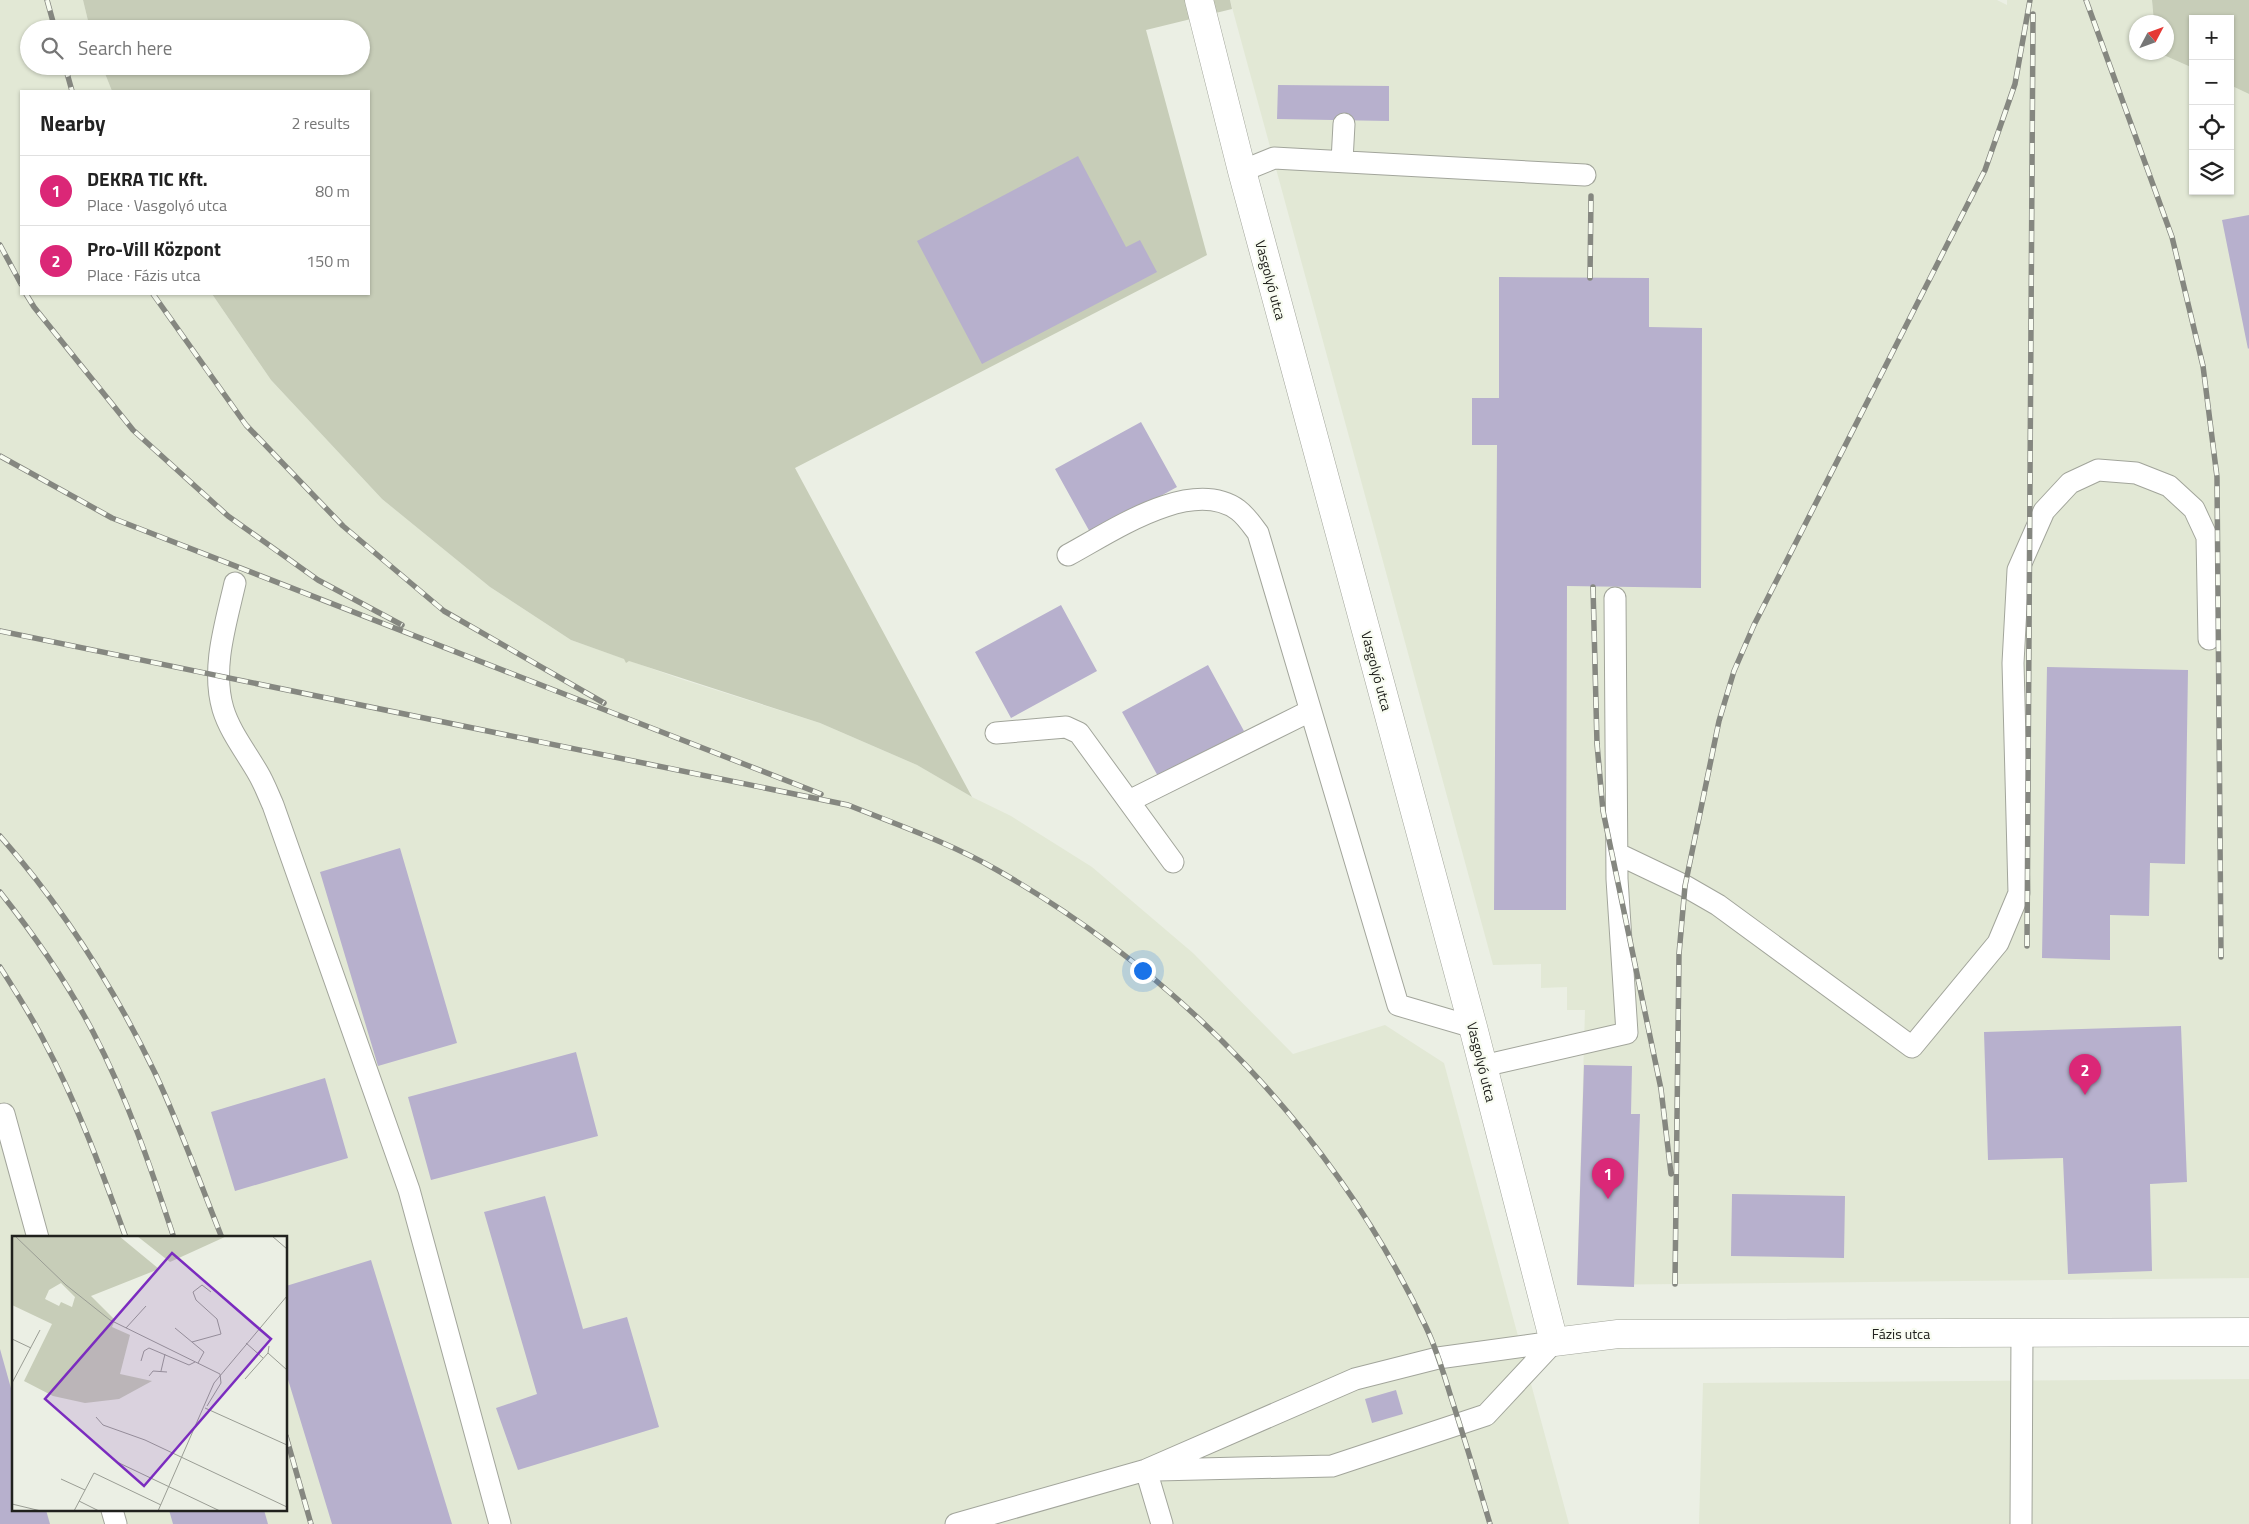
<!DOCTYPE html>
<meta charset="utf-8">
<style>
:root{--surface:#fff;--page:#f2f2f2;--text:#222;--muted:#767676;--line:#e0e0e0;--accent:#db2777}
body{margin:0;font-family:"Titillium Web",sans-serif;background:var(--page);color:var(--text)}
.controls{position:absolute;right:15px;top:15px;display:grid;overflow:hidden;border-radius:0px;box-shadow:0 1px 4px #0004}
.controls button{width:45px;height:45px;display:grid;place-items:center;padding:0;border:0;border-bottom:1px solid var(--line);background:var(--surface);color:var(--text);font:25px sans-serif}
.compass{position:absolute;left:2129px;top:15px;width:45px;height:45px;border-radius:50%;background:var(--surface);box-shadow:0 1px 4px #0004;rotate:49deg}
.you{position:absolute;left:1142px;top:970px;width:18px;height:18px;margin:-12px;border:4px solid #fff;border-radius:50%;background:#1a73e8;box-shadow:0 0 0 8px #1a73e833}
.badge{display:grid;place-items:center;width:32px;height:32px;border-radius:50%;background:var(--accent);color:#fff;font-size:16px;font-weight:700}
.pin{position:absolute;translate:-50% -41px;filter:drop-shadow(0 1px 2px #0008)}
.pin::after{content:'';position:absolute;top:26px;width:18px;height:15px;background:inherit;clip-path:polygon(0 0,100% 0,50% 100%)}
.list{margin:0;padding:0;list-style:none}
h2{display:flex;justify-content:space-between;align-items:center;height:65px;margin:0;padding:0 20px;font-size:21px}
h2 small{font-size:16px;font-weight:400;color:var(--muted)}
.list li{display:grid;grid-template-columns:32px 1fr auto;gap:15px;align-items:center;box-sizing:border-box;height:70px;padding:0 20px;border-top:1px solid var(--line)}
.list b{display:block;font-size:19px;white-space:nowrap}
.list p{margin:0;font-size:16px;white-space:nowrap;color:var(--muted)}
.list em{font-size:16px;font-style:normal;color:var(--muted)}
.icon{flex:none;width:28px;height:28px;fill:none;stroke:currentColor;stroke-width:2;stroke-linecap:round;stroke-linejoin:round}
.map{position:relative;flex:none;width:2249px;height:1524px;overflow:hidden}
.search{position:absolute;background:var(--surface);box-shadow:0 1px 4px #0004;left:20px;top:20px;width:350px;height:55px;display:flex;align-items:center;gap:12px;box-sizing:border-box;padding:0 18px;border-radius:28px;color:var(--muted);font-size:19px}
.panel{position:absolute;background:var(--surface);box-shadow:0 1px 4px #0004;left:20px;top:90px;width:350px;height:205px;border-radius:0px}
.map>svg:first-child{display:block}
</style>
<div class="map">
<svg width="2249" height="1524" viewBox="0 0 2249 1524">
<rect width="100%" height="100%" fill="#ebefe4"/>
<path fill="#e2e8d5" fill-rule="evenodd" d="M0,0H83L90,29H29V66H102L112,91H21V294H212L271,380L382,499L490,587L571,640L681,679L820,723L917,765L972,797L1011,816L1092,867L1193,953L1293,1054L1385,1025L1444,1063L1569,1524H0ZM14,1238H286V1510H14Z
M1230,0H1997L2007,5V0H2152L2154,22H2136V52L2159,53L2193,68V191H2230V85L2249,94V1278L1577,1285L1585,1010H1567V987L1541,988V964L1493,965Z
M2249,1379V1524H1699L1703,1383Z"/>
<path fill="#c7cdb8" d="M83,0H1230L1232,9L1146,30L1207,255L795,468L972,797L917,765L820,723L629,661L626,663L624,659L571,640L490,587L382,499L271,380L212,294H369V91H112L102,66H361V29H90Z
M2152,0H2249V94L2230,85V19H2193V68L2159,53L2166,52V22H2154Z"/>
<path fill="#b7b0cd" d="M1278,85L1389,86V121L1277,119Z
M1078,156L1126,247L1140,240L1157,272L982,364L917,241Z
M2249,215V348L2248,349L2222,220Z
M1499,277L1649,278V327L1702,328L1701,588L1567,586L1566,910H1494L1497,445H1472V398H1499Z
M1141,422L1177,487L1091,534L1055,469Z
M1061,605L1097,671L1011,718L975,652Z
M1208,665L1244,731L1159,778L1122,712Z
M2047,667L2188,670L2185,864L2150,863L2149,916L2110,915V960L2042,958Z
M400,848L457,1043L378,1066L320,872Z
M2181,1026L2187,1182L2150,1184L2152,1271L2068,1274L2063,1158L1988,1160L1984,1032Z
M576,1052L598,1136L431,1180L408,1097Z
M1584,1065L1632,1066L1631,1114H1640L1634,1287L1577,1285Z
M325,1078L348,1158L235,1191L211,1112Z
M1732,1194L1845,1196L1844,1258L1731,1256Z
M545,1196L583,1329L627,1317L659,1427L518,1470L496,1408L537,1394L484,1212Z
M371,1260L452,1524H332L286,1373V1286Z
M0,1349L14,1399V1510H46L50,1524H0Z
M1396,1390L1403,1414L1372,1423L1365,1399Z
M169,1510H264L268,1524H173Z"/>
<g fill="none" stroke-linecap="round" stroke-linejoin="round">
<defs>
<path id="lane" d="M1342,161L1344,124
M1242,171L1274,158L1585,175
M1068,555C1111,532 1191,476 1238,510C1246,516 1252,525 1258,533L1398,1005L1473,1027
M235,583C226,623 211,668 223,709C230,732 246,752 258,773C264,783 268,794 273,805L409,1190L500,1524
M996,733L1066,727L1079,733L1173,862
M1129,801L1310,711
M1618,854L1685,886L1718,905L1912,1047L1998,943L2019,893L2013,663L2018,570L2044,511L2070,483L2098,470L2136,473L2169,486L2194,509L2207,537L2209,639
M1483,1066L1627,1033L1617,879L1615,598
M4,1114L38,1238
M1146,1470L1162,1524
M1157,1470L1332,1466L1486,1415L1554,1342
M112,1510L116,1524
M956,1524L1146,1470L1355,1379L1438,1358L1554,1342
M2021,1524L2022,1332"/>
<path id="street" d="M1199,0L1242,171L1473,1027L1554,1342L1618,1334L2249,1332"/>
</defs>
<use href="#lane" stroke="#a2a59b" stroke-width="23"/>
<use href="#street" stroke="#a2a59b" stroke-width="29"/>
<use href="#lane" stroke="#fff" stroke-width="21"/>
<use href="#street" stroke="#fff" stroke-width="28"/>
<defs>
<path id="rail" d="M47,0L55,29
M2086,0L2172,237L2203,366L2217,477L2221,957
M65,66L72,91
M0,245L21,284
M1590,278L1591,196
M26,294L34,307L133,430L228,516L318,580L402,625
M153,294L246,425L343,526L444,611L604,703
M0,456L112,518L821,794
M1593,587L1597,744L1603,811L1661,1089L1671,1174
M0,631L848,805C898,825 950,843 997,870C1181,975 1335,1135 1426,1327C1436,1348 1443,1371 1450,1394C1464,1437 1477,1480 1490,1524
M0,836C62,906 114,988 155,1073C180,1126 200,1183 222,1238
M0,892C35,936 67,982 93,1032C127,1097 151,1168 174,1238
M2027,946L2033,14
M0,967C16,992 32,1017 45,1043C78,1105 102,1172 126,1238
M1675,1284L1679,954L1685,886L1719,721L1734,671L1754,625L1985,170L2015,84L2030,0
M286,1436L311,1524"/>
</defs>
<use href="#rail" stroke="#858780" stroke-width="5.5"/>
<use href="#rail" stroke="#f8fcf1" stroke-width="4" stroke-dasharray="11" stroke-linecap="butt"/>
</g>
<g text-anchor="middle" dominant-baseline="central" stroke-width="4.5" stroke-linejoin="round" paint-order="stroke">
<g font-size="14" fill="#20211d" stroke="#f8fcf1">
<text transform="translate(1271 280) rotate(75)">Vasgolyó utca</text>
<text transform="translate(1377 671) rotate(75)">Vasgolyó utca</text>
<text transform="translate(1482 1062) rotate(76)">Vasgolyó utca</text>
<text x="1901" y="1333">Fázis utca</text>
</g>
</g>
<g transform="translate(12 1236)">
<rect width="275" height="275" fill="#ebefe4"/>
<path d="M0,0H107L147,33L79,60L103,84L100,91L118,99L108,138L140,145L107,163L73,167L41,160L12,145L40,88L0,69ZM49,47L63,61L60,71L49,66L47,70L33,63L37,54ZM125,0H215L158,26Z" fill="#c7cdb8" fill-rule="evenodd"/>
<path fill="none" stroke="#9a9d94" stroke-width="1" d="M3,0L54,49L98,84L208,138M260,0L275,13M114,92L134,70M163,92L192,116L186,127M0,103L19,112M180,106L209,98L205,83L184,64L181,56L190,49L199,56M234,107L251,122M256,117L275,134M129,125L132,115L137,112L177,129L183,126M149,135L153,118M137,140L141,135L155,136M233,143L256,117L257,110M0,147L28,94M195,170L209,147L208,138M193,172L275,209M84,181L91,189L133,204L275,271M105,226L208,275M49,243L73,254M67,265L87,275M0,268L29,275M62,275L82,237L149,269M146,275L202,147L275,60"/>
<path fill="#7b2cbf" fill-opacity="0.15" stroke="#7b2cbf" stroke-width="2.5" d="M160,17L259,103L132,250L33,163Z"/>
<rect width="275" height="275" fill="none" stroke="#20211d" stroke-width="2.5"/>
</g>
</svg>
<div class="controls">
<button>+</button>
<button>−</button>
<button><svg class="icon" aria-label="locate" viewBox="0 0 24 24"><circle cx="12" cy="12" r="6"/><path d="M12 2v4M12 18v4M2 12h4M18 12h4"/></svg></button>
<button><svg class="icon" aria-label="layers" viewBox="0 0 24 24"><path d="M12 4l9 5-9 5-9-5zM3 14l9 5 9-5"/></svg></button>
</div>
<svg class="compass" viewBox="-18 -18 36 36"><path d="M0-13l5 13h-10z" fill="#e53935"/><path d="M0 13l5-13h-10z" fill="#767676"/></svg>
<div class="you"></div>
<div class="pin badge" style="left:1608px;top:1199px">1</div>
<div class="pin badge" style="left:2085px;top:1095px">2</div>
<div class="search"><svg class="icon" aria-label="search" viewBox="0 0 24 24"><circle cx="10" cy="10" r="6"/><path d="M15 15l6 6"/></svg>Search here</div>
<section class="panel">
<h2>Nearby<small>2 results</small></h2>
<ul class="list">
<li><span class="badge">1</span><div><b>DEKRA TIC Kft.</b><p>Place · Vasgolyó utca</p></div><em>80 m</em></li>
<li><span class="badge">2</span><div><b>Pro-Vill Központ</b><p>Place · Fázis utca</p></div><em>150 m</em></li>
</ul>
</section>
</div>
